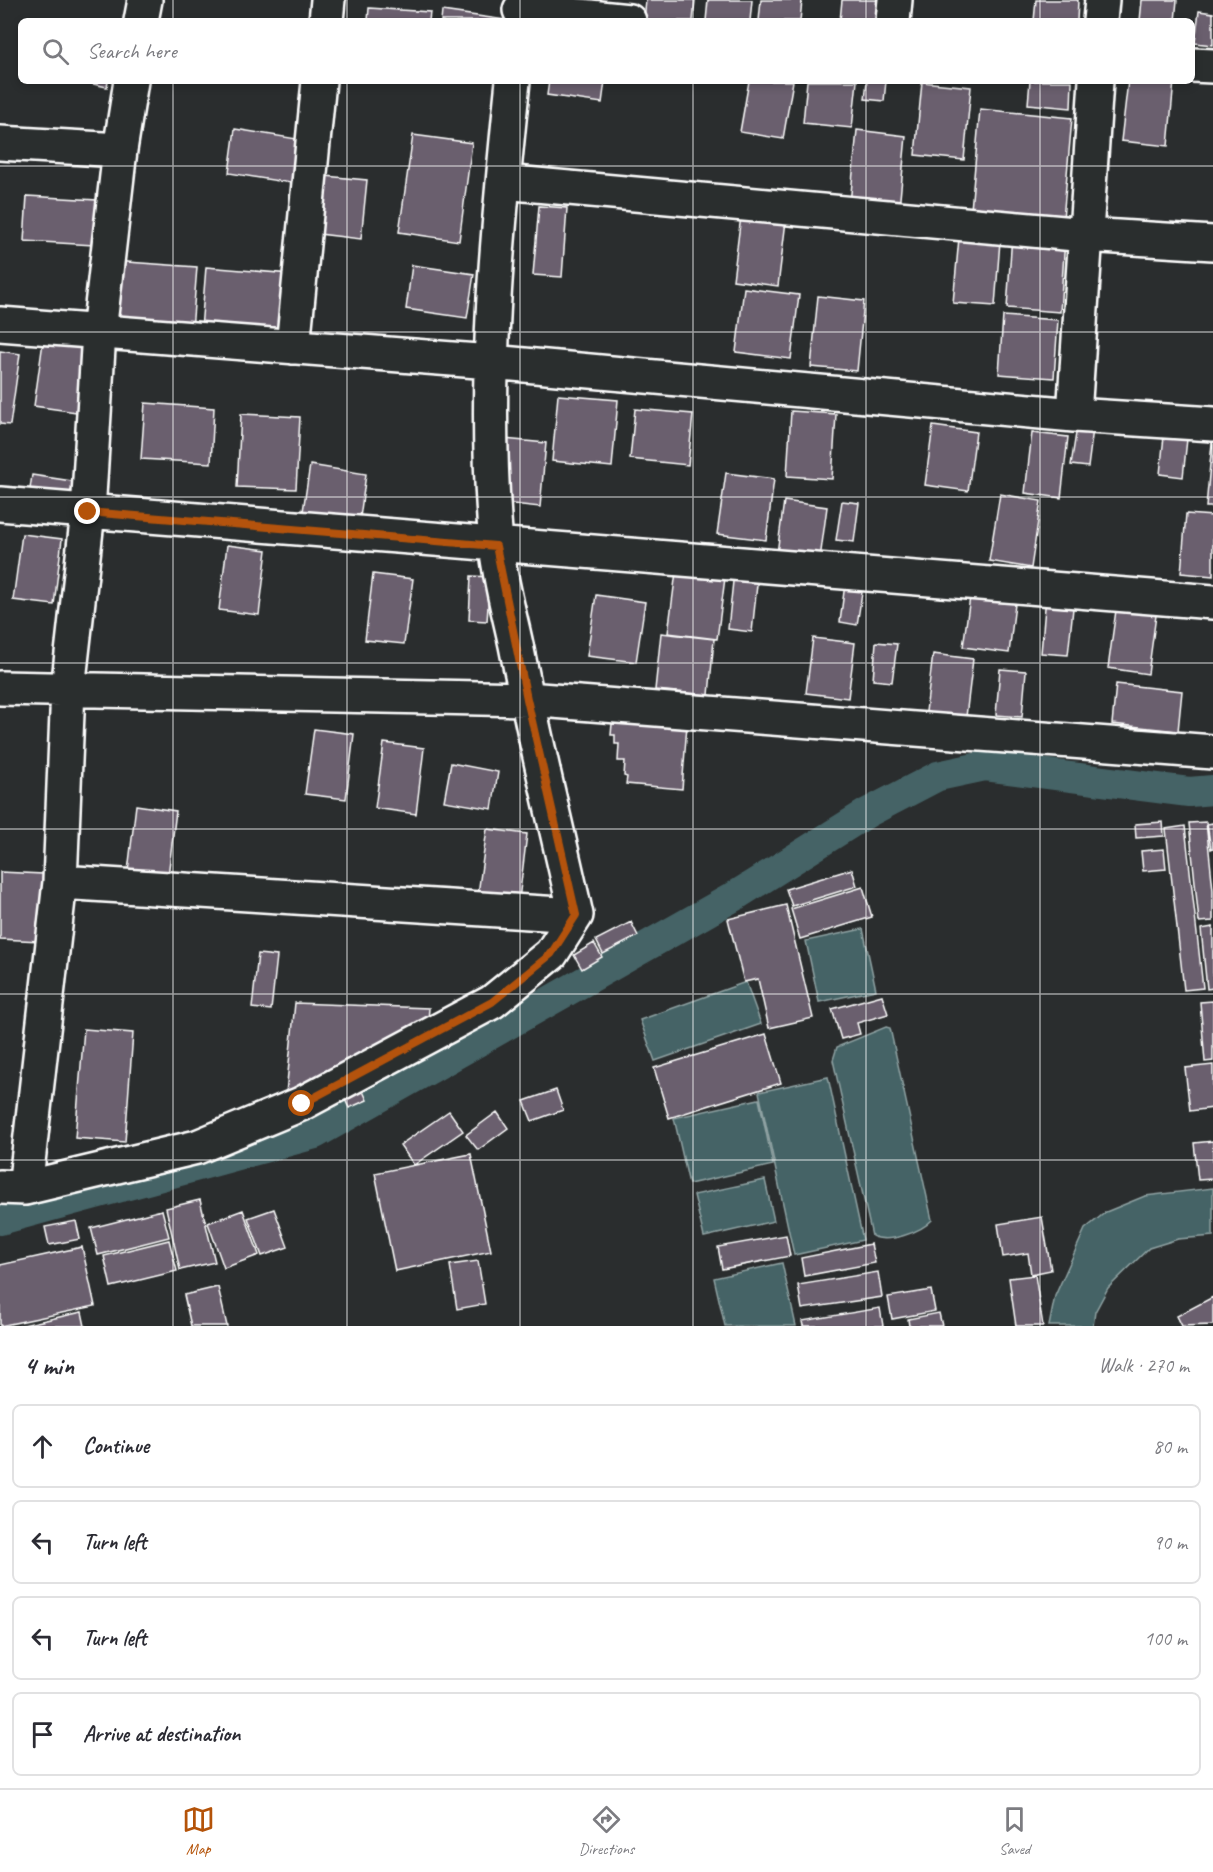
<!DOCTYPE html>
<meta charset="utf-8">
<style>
:root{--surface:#fff;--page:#f2f2f3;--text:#2b2b33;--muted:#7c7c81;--line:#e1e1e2;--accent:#b45309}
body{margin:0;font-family:Caveat,sans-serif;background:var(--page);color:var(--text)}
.stop{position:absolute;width:18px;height:18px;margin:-14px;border:4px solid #b45309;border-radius:50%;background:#fff}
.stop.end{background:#b45309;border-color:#fff;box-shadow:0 2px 6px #0008}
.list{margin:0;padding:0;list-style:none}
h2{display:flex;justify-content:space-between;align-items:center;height:78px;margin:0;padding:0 24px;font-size:26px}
h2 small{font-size:20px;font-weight:400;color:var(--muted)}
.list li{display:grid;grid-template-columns:39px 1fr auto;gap:18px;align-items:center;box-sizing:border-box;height:84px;margin:0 12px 12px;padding:0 12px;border:2px solid var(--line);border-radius:9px}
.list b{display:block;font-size:22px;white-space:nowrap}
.list em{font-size:20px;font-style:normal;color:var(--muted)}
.icon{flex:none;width:33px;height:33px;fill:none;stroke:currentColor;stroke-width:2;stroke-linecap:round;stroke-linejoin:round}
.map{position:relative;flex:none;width:1213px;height:1326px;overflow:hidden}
.search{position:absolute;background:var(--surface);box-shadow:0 3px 9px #0003;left:18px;right:18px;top:18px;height:66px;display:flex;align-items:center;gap:15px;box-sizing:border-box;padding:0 21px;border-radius:9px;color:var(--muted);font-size:22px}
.sheet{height:462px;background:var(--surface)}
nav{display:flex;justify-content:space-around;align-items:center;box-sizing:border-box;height:84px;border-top:2px solid var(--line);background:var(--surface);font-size:16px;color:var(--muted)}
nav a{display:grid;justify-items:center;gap:3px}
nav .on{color:var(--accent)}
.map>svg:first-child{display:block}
</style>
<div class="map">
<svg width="1213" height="1326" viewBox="0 0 1213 1326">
<rect width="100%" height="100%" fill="#2a2d2e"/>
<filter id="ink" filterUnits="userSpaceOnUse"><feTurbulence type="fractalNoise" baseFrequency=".0167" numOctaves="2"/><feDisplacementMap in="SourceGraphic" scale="12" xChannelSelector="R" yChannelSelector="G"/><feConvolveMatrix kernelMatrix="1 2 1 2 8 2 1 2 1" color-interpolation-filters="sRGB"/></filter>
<g filter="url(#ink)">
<path fill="#456466" stroke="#8fa2a3" stroke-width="1.5" d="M863,929L876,990L819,1002L806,941Z
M746,982L761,1024L655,1061L640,1020Z
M886,1027L890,1028L932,1220C921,1232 888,1244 872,1236L833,1060L837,1047Z
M828,1077L863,1240L794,1255L759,1092Z
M759,1099L773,1165L689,1184L674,1118Z
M765,1180L774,1221L704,1237L694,1195Z
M1213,1188V1236L1178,1239L1149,1248L1108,1288L1095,1312L1093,1326H1049L1055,1296L1085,1229L1106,1212L1145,1196Z
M782,1263L796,1326H725L714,1278Z"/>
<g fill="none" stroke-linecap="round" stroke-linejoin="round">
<path stroke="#456466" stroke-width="30" d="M0,1220L315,1134L735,896L867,813L938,776L985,766L1189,792L1213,790"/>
</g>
<path fill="#6b5f6e" stroke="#fff" stroke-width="1.5" d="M646,0H695L693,21H644Z
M708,0H752L750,21H706Z
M761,0H802L800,21H759Z
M842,0H882L880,21H840Z
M1036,0H1078L1077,21H1034Z
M1142,0H1177L1175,21H1140Z
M369,8L430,12L429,21H368Z
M442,11L505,20V21H441Z
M1199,11L1213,13V45L1195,43Z
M80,81H108L107,87Z
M549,81H605L602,103L547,95Z
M749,81H793L783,139L740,132Z
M807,81H857L852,128L803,123Z
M867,81H886L884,101L865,99Z
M1030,81H1072L1071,108L1028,104Z
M1128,81H1174L1168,146L1121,141Z
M922,82L971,87L964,160L915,155Z
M980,109L1072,118L1063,219L971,210Z
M235,129L297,139L291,183L229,173Z
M857,130L906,136L899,209L850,204Z
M413,135L472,143L459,241L399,232Z
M325,176L367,180L361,239L319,234Z
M27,196L97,200L94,245L24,241Z
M539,206L567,208L562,277L533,275Z
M741,216L786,221L778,286L733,280Z
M1012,235L1065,239L1060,312L1007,308Z
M959,238L1000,241L995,306L953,303Z
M113,261L197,267L192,330L108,323Z
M412,265L474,274L467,318L406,309Z
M206,267L291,274L286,336L201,329Z
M744,288L799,295L791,359L736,352Z
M818,296L864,301L857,371L811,367Z
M1003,316L1058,320L1054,378L999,374Z
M44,335L87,341L76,412L34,406Z
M0,351L20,354L10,425L0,424Z
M558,395L618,400L612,467L552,461Z
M145,403L214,408L211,463L141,459Z
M635,409L693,414L688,465L630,459Z
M791,411L836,414L832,479L787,476Z
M241,414L300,417L296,489L237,487Z
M933,426L976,432L968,491L925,485Z
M1077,427L1093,429L1088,467L1071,465Z
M1032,433L1068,437L1061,498L1025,493Z
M1164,436L1187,439L1183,477L1160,474Z
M483,437L546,443L540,507L477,500Z
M1212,443L1213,444V507H1206Z
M310,465L366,474L357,539L300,531Z
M726,473L774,479L766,540L717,534Z
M32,475L78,482L75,503L29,496Z
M1000,494L1041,501L1031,568L989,561Z
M784,501L827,507L819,566L776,561Z
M842,501L859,503L854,542L836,540Z
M1186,514L1213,516V576L1181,573Z
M22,534L62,539L54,605L13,600Z
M227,545L267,550L259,615L219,610Z
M676,572L725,578L717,639L668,633Z
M734,572L758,575L752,632L728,629Z
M373,574L413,579L404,644L365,640Z
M471,576L490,577L487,621L469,620Z
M845,584L863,586L857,625L840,622Z
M971,590L1016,596L1009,653L963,647Z
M596,595L645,602L636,662L587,656Z
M1046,596L1074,599L1068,655L1041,653Z
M1117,603L1157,608L1148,674L1108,668Z
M661,633L714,639L709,695L655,690Z
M813,638L855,643L848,698L806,693Z
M876,642L897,644L892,682L873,680Z
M933,654L973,659L965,725L925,720Z
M1000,669L1026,671L1022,717L996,715Z
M1116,684L1182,691L1178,731L1112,724Z
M616,719L687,725L682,789L626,784L627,777L624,776L625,761H618L619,744H615V735H611L612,724H616Z
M314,729L354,734L346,799L305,794Z
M384,743L424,748L416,814L375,808Z
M451,763L498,772L492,809L444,801Z
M136,805L176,811L168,876L128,871Z
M1163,822L1164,836L1136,838L1135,824Z
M1206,822L1213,890V921L1199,922L1189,823Z
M1213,823V848L1211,849L1207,824Z
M1185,826L1203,988L1184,990L1166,829Z
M487,829L527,834L519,899L478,894Z
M1164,849L1166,869L1143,871L1141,851Z
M852,869L857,886L792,906L786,889Z
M0,872L43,874L40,941L0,939Z
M863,887L872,917L800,939L791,909Z
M786,905L813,1018L769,1028L758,979L744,982L728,919Z
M631,922L638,936L603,954L596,940Z
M1213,927V988L1207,989L1201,929Z
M594,943L602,957L582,969L574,955Z
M258,954L277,956L271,1010L252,1008Z
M882,995L888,1014L857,1023L860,1034L841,1039L832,1009Z
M1213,1001V1061L1205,1062L1200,1002Z
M295,1003L429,1008L427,1033L286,1093Z
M84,1029L133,1033L125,1142L75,1138Z
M766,1034L781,1083L669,1118L654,1068Z
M1213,1065V1108L1190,1111L1185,1068Z
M357,1078L367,1100L349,1108L339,1086Z
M556,1090L563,1110L532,1121L524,1101Z
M449,1111L463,1131L414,1165L400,1145Z
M497,1112L508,1128L478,1150L466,1135Z
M1213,1141V1179L1198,1180L1194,1143Z
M471,1154L491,1251L395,1271L375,1173Z
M200,1200L215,1262L180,1270L166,1208Z
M274,1209L288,1247L262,1256L248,1218Z
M162,1210L169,1237L98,1255L91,1228Z
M243,1210L259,1255L224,1268L208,1223Z
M1042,1217L1051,1270L1031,1274L1028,1253L1003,1257L998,1224Z
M76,1221L80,1239L49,1245L45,1227Z
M786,1235L790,1256L722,1269L718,1247Z
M169,1240L177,1271L111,1287L104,1256Z
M871,1244L875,1263L804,1276L801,1258Z
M82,1247L95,1306L0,1326V1265Z
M478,1261L485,1304L457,1309L450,1265Z
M878,1272L882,1297L802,1309L798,1285Z
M1035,1275L1043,1326H1016L1009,1278Z
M218,1287L227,1326H191L184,1295Z
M931,1290L935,1311L892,1319L888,1297Z
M1213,1297V1325L1182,1326L1177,1316Z
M880,1308L883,1326H803L802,1321Z
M82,1312L85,1326H19Z
M939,1313L942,1326H909L908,1319Z"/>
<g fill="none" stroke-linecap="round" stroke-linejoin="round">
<defs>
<path id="street" d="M520,10L629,21
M141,21L145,0
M326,21L328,0
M893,21L895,0
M1100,21L1102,0
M1192,65L1213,66
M0,143L120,150
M503,182L1086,235L1213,243
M0,324L491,362L1074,415L1213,424
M293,347L319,81
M1074,415L1096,81
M0,504L1213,602
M0,688L527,699L1213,752
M60,882L576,915
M0,1187L25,1188L197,1147L301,1104L492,1002L551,954L576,915C556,825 534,736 516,645C509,612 499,577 496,543C482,389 497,234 513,81
M25,1188L60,882L68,689L88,512L99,332L120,150L131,81"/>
</defs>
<use href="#street" stroke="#fff" stroke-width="38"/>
<use href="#street" stroke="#2a2d2e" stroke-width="33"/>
</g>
</g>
<g fill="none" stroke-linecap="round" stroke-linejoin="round" filter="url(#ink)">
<path stroke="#b45309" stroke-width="8" d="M88,512L496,546L527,699L576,915L551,954L492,1002L302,1104"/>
</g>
<path fill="none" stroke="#fff" stroke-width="1.5" stroke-opacity="0.55" d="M173,0V21M347,0V21M520,0V21M693,0V21M866,0V21M1040,0V21M173,81V1326M347,81V1326M520,81V1326M693,81V1326M866,81V1326M1040,81V1326M0,166H1213M0,332H1213M0,497H1213M0,663H1213M0,829H1213M0,994H1213M0,1160H1213"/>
</svg>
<div class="stop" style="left:302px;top:1104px"></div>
<div class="stop end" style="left:88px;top:512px"></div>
<div class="search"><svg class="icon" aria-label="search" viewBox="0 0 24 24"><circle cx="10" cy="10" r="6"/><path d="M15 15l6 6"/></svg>Search here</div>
</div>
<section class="sheet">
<h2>4 min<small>Walk · 270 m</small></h2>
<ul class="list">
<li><svg class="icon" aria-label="ahead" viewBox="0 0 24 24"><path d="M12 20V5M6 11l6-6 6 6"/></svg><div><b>Continue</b></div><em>80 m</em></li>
<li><svg class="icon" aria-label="left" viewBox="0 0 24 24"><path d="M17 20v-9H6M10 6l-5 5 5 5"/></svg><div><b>Turn left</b></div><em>90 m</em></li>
<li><svg class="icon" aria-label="left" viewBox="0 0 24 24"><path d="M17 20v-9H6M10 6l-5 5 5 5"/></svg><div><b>Turn left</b></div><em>100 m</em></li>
<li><svg class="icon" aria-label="arrive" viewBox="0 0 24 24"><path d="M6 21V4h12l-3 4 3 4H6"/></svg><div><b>Arrive at destination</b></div></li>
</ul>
</section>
<nav>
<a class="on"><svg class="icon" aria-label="map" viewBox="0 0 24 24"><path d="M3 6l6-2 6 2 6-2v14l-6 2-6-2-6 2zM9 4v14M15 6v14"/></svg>Map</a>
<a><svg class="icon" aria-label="directions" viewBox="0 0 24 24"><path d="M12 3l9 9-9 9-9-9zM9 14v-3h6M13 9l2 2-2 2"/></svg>Directions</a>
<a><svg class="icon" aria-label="saved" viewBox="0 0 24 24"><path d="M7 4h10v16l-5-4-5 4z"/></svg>Saved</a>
</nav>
